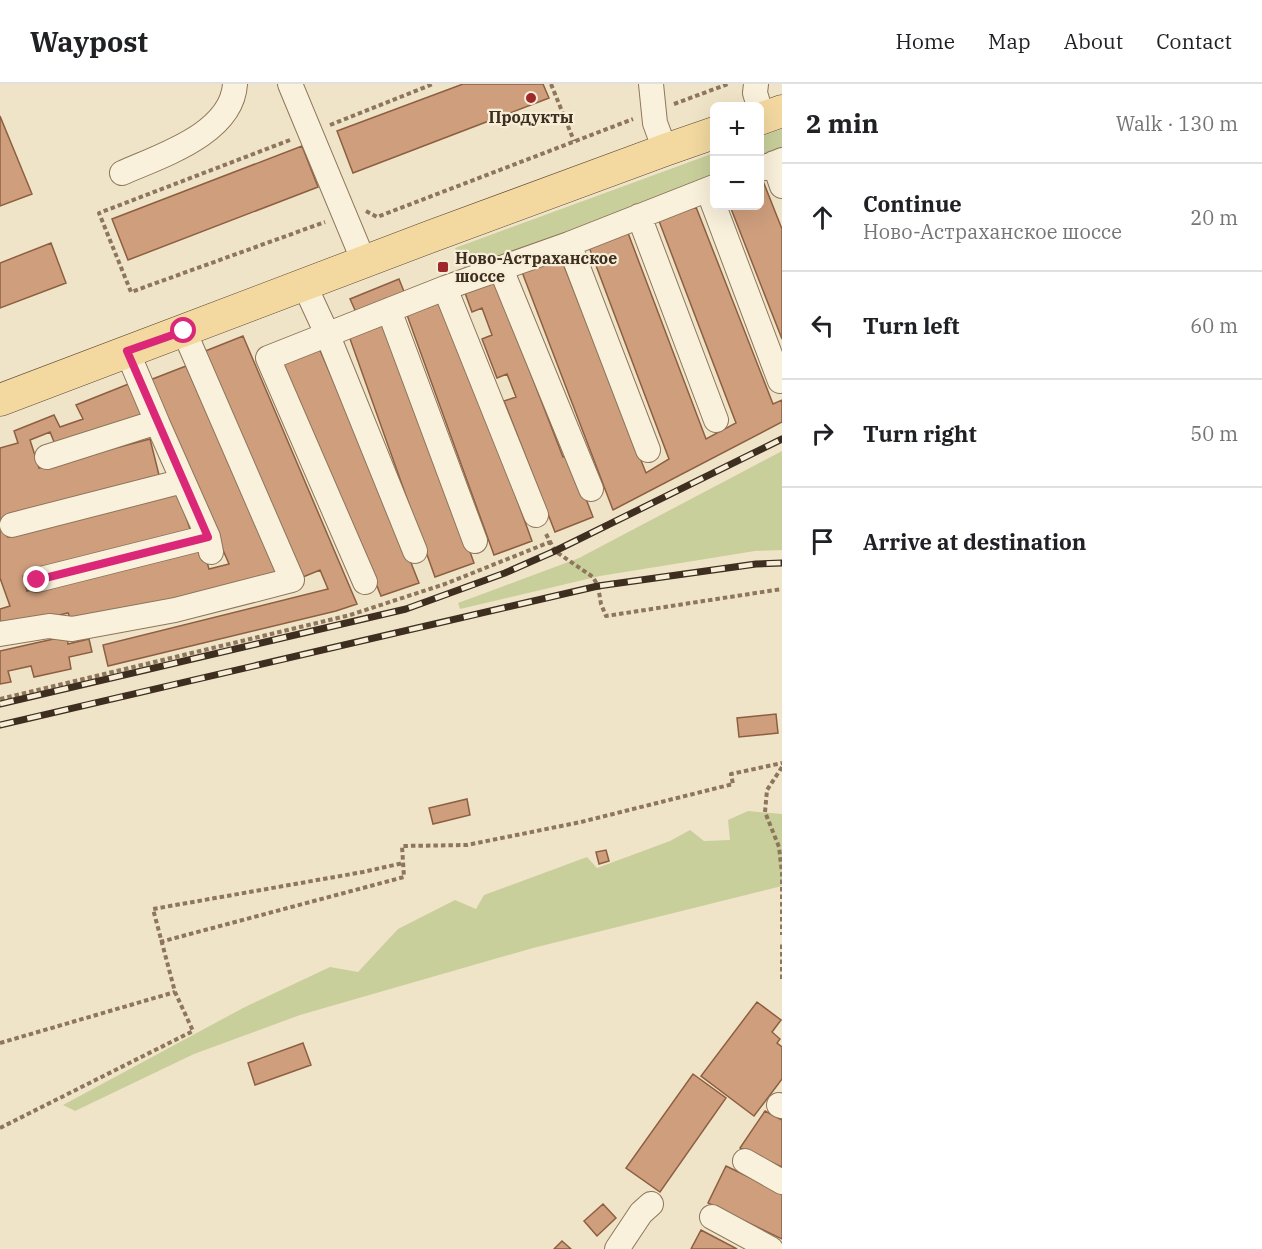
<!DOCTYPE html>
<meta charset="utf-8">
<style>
:root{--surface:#fff;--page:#f6f6f6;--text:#202124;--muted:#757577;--line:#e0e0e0}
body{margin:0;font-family:"IBM Plex Serif",serif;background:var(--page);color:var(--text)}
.controls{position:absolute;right:18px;top:18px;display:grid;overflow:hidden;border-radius:9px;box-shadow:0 6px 24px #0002}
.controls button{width:54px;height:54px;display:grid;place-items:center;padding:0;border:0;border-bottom:2px solid var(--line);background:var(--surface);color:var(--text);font:30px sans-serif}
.stop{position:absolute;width:18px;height:18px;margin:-14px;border:4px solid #db2777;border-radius:50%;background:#fff}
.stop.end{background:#db2777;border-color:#fff;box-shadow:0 2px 6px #0008}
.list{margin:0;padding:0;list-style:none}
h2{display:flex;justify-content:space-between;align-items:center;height:78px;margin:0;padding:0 24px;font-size:26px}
h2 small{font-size:20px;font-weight:400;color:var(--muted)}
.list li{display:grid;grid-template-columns:39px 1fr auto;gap:18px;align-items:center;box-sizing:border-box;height:108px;padding:0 24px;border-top:2px solid var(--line)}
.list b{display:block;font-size:22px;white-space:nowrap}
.list p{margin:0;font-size:20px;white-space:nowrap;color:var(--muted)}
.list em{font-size:20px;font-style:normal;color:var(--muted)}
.icon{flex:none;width:33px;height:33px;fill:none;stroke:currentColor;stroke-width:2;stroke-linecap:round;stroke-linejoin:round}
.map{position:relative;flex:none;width:782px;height:1165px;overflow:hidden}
header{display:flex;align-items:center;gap:36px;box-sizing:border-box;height:84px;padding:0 30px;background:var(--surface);border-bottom:2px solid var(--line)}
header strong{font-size:28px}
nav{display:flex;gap:33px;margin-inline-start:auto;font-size:21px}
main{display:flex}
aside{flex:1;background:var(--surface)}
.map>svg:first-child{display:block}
</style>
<header>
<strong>Waypost</strong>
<nav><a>Home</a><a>Map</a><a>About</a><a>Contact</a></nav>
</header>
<main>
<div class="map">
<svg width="782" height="1165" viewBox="0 0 782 1165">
<rect width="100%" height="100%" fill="#f0e4c8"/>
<path fill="#c9cf9b" d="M782,45V68L760,77V53Z
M714,69V94L467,190L455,164Z
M782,367V466L755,467L600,492L460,525L458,519L579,474Z
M748,727L782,730V802L533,864L300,931L194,970L75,1027L63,1021L243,924L330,883L358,888L398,845L455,816L476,825L484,811L587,773L597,784L670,757L690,746L704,757L730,756L728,736Z"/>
<path fill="#cf9f7d" stroke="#8d5f41" stroke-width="1.5" d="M463,0H543L549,14L353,89L337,47Z
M0,32L32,110L0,122Z
M302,62L318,103L128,176L112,135Z
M763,97L782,145V255L730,122H760V99Z
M696,123L773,320L782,316V338L613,426L522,188L561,174L646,389L669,375L589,163L628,149L706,355L736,339L659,137Z
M51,159L66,199L0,224V179Z
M399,195L407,215L359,235L350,215Z
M495,197L563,373L569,371L593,433L555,448L504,317L516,313L507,290L497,294L482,255L492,251L482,224L472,228L465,209Z
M445,217L532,457L494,471L407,231Z
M388,238L474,479L435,493L349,252Z
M243,252L357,520L336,527L108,582L103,561L328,505L320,486L303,493L203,268Z
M319,264L394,436L419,499L381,512L356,450L280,279Z
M186,282L269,466L277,491L73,541L68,529L0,545V525L10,522L0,494V364L18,359L14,347L54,331L60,343L83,335L76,321L131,299L145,331L57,365L50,348L30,356L39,384L150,355L160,395L3,437L8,453L178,409L191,448L23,492L27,507L203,464L209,485L229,480L150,296Z
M67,552L68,560L89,555L92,568L69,573L71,585L34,593L31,582L8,587L11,598L0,600V567Z
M776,630L778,649L739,653L737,634Z
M467,715L470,731L433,740L429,724Z
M606,766L609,777L599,780L596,768Z
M757,918L781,936L772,948L780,955L777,959L782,963V995L754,1032L701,992Z
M303,959L311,981L255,1001L248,979Z
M693,990L726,1014L660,1108L626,1084Z
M765,1027L782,1036V1083L740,1064Z
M726,1082L782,1109V1155L708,1119Z
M603,1120L616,1134L597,1152L584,1137Z
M701,1146L737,1165H691Z
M562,1157L571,1165H554Z"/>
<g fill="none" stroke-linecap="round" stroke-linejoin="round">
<defs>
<path id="minor" d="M290,0L364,178
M651,0L655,39L665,66
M756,0L755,9L759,22
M774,79L782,102
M760,85L782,76
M122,89C160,72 232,50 235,0
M708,106L780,297
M639,132L716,336
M569,160L648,366
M501,185L591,405
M304,200L328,252L415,467
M445,204L536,431
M389,226L475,457
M127,267L157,338
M47,373L157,338L208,453L211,468
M12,441L183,397
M37,496L208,453
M365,498L268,274L445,204L569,160L714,103
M0,550L49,542L72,545L175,526L292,496L184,247
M779,1021L782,1022
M745,1077L782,1098
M712,1133L771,1165
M617,1165L641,1129L651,1120"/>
<path id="major" d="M760,35L782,27
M0,316L432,152L665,66L714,49"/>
</defs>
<use href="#minor" stroke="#8d765c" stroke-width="26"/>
<use href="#major" stroke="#5b4430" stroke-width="33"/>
<path stroke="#8d765c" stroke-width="4" stroke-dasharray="4.5 3" stroke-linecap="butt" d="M551,0L574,57
M674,20L728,0
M330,41L433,0
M290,56L99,129L131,208L325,138
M366,127L377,133L633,35
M546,450L555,467L593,493L598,502L601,520L606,532L782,505
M0,615L350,531L445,500L550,458
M782,683L767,706L765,728L779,763L782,789V851
M160,858L404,793L402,762L467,761L581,738L733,700L731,690L782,679
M782,895V859
M0,959L175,908
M0,1044L193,947L175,908L153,825L363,788L403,779"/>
<use href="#minor" stroke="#faf1dc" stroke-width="24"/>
<use href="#major" stroke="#f3d9a0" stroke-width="32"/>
<defs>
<path id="rail" d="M0,620L406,525L505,489L555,467L782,355
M0,641L598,502L756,480L782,479"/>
</defs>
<use href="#rail" stroke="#3d2e20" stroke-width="7"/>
<use href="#rail" stroke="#f7eed8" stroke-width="4.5" stroke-dasharray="14" stroke-linecap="butt"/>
</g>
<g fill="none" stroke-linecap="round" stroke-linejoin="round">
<path stroke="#db2777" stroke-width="8" d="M37,496L208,453L127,267L184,247"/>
</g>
<g fill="#9e2a2b" stroke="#f7eed8" stroke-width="2">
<circle cx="531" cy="14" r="6"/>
<rect x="437" y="177" width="12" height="12" rx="3"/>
</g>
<g text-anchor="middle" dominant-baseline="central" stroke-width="4.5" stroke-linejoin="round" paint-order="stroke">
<g font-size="16" font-weight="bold" fill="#3d2e20" stroke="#f7eed8">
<text x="531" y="33">Продукты</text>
<text x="455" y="174" text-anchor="start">Ново-Астраханское<tspan x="455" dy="18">шоссе</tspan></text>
</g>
</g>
</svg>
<div class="controls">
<button>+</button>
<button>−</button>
</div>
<div class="stop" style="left:184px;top:247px"></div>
<div class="stop end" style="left:37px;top:496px"></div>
</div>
<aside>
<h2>2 min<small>Walk · 130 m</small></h2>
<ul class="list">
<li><svg class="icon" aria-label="ahead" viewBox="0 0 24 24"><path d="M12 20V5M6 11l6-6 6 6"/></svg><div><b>Continue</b><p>Ново-Астраханское шоссе</p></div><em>20 m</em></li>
<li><svg class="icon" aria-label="left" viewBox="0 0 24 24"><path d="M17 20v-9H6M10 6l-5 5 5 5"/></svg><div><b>Turn left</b></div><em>60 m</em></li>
<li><svg class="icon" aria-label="right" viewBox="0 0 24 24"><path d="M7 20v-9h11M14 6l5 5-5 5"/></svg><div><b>Turn right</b></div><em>50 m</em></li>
<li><svg class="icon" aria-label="arrive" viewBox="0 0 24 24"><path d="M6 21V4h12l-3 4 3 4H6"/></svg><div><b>Arrive at destination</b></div></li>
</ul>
</aside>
</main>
